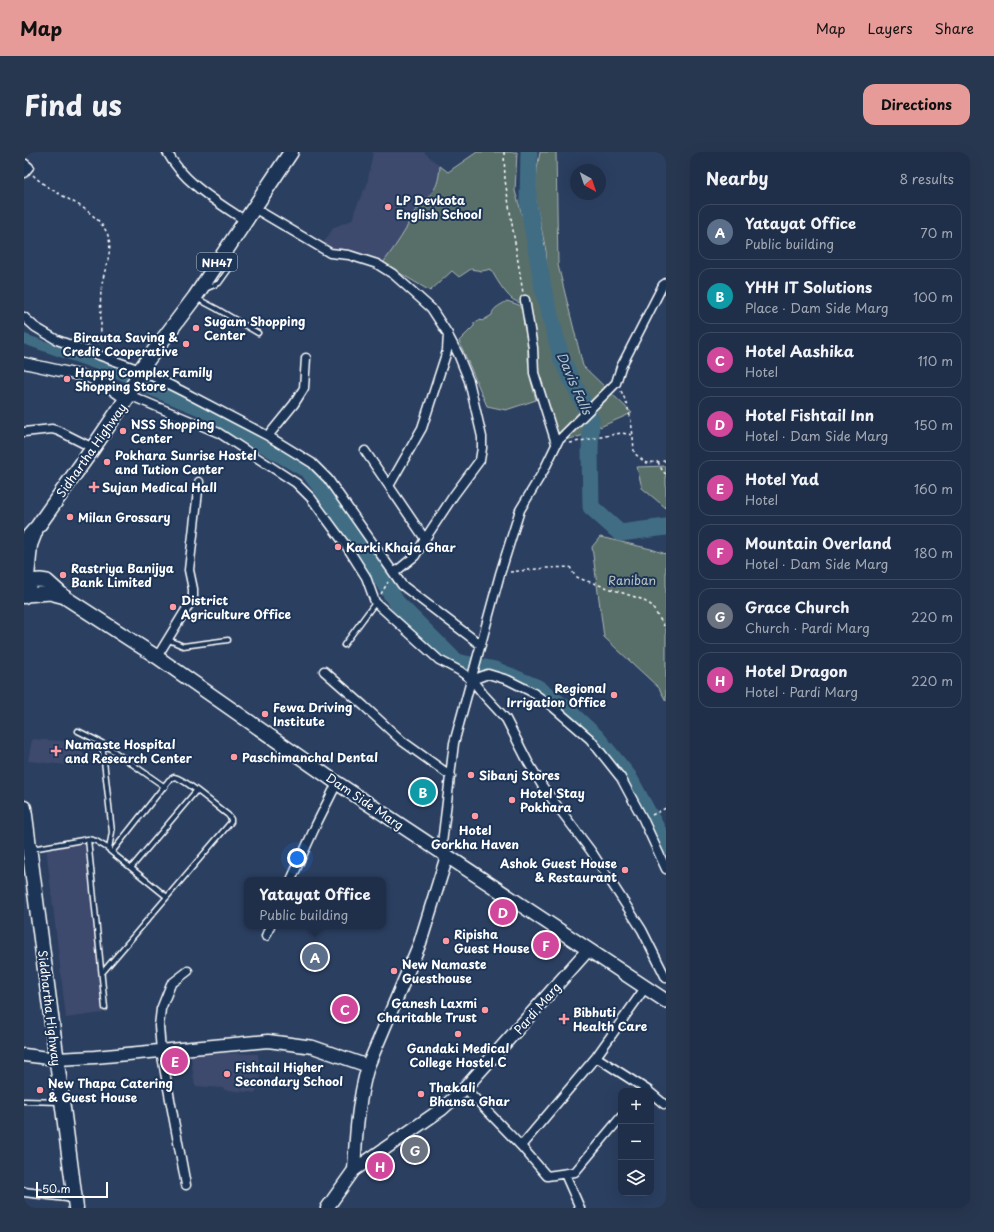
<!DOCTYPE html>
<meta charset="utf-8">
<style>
:root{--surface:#202f49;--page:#283750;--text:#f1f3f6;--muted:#a2a9b4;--line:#3d4a61;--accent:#e69b98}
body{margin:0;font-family:"Playpen Sans",sans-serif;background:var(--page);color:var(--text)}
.controls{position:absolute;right:12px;bottom:12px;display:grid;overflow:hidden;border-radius:8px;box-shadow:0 4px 16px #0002}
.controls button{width:36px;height:36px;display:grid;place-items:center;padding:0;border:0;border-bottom:1px solid var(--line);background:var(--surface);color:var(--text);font:20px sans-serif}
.compass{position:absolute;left:546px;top:12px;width:36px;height:36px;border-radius:50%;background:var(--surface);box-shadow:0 4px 16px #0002;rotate:140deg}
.scale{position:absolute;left:12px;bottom:10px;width:72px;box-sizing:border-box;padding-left:4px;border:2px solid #fff;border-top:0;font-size:11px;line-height:14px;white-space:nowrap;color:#fff;-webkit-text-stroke:3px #1d3557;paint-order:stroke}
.you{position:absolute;left:273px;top:706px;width:14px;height:14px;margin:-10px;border:3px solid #fff;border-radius:50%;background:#1a73e8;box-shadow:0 0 0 6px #1a73e833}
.badge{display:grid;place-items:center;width:26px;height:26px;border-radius:50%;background:var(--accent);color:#fff;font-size:13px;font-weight:700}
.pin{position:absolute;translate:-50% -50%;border:2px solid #fff;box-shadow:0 1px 4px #0006}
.popup{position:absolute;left:220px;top:725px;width:142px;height:52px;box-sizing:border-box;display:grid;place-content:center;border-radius:8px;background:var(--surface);filter:drop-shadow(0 1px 3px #0005);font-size:13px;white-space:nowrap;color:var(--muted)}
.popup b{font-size:15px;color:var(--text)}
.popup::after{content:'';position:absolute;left:50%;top:100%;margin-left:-8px;border:8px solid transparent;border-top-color:var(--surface)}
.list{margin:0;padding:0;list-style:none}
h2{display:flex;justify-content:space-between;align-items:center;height:52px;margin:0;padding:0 16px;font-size:17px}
h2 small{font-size:13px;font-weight:400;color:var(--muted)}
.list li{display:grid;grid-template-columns:26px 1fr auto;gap:12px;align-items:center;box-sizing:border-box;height:56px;margin:0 8px 8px;padding:0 8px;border:1px solid var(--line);border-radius:12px}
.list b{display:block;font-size:15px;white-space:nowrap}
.list p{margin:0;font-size:13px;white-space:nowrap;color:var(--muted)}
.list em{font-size:13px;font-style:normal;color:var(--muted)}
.icon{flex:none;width:22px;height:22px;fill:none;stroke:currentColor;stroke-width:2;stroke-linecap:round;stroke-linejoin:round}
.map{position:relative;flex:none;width:642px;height:1056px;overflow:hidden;border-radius:12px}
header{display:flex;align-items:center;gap:24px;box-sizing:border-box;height:56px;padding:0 20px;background:var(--accent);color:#111}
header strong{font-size:19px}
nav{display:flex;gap:22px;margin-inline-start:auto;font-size:14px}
.intro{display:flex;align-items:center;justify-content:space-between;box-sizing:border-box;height:96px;padding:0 24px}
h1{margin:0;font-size:28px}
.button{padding:10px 18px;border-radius:12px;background:var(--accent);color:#111;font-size:14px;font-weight:700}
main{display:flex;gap:24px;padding:0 24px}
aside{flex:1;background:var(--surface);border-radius:12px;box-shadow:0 4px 16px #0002}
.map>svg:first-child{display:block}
</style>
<header>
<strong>Map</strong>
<nav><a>Map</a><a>Layers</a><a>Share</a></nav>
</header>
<div class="intro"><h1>Find us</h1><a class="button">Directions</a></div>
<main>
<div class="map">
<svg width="642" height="1056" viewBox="0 0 642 1056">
<rect width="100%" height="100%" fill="#2b3f61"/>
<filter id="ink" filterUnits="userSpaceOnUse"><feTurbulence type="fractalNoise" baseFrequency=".025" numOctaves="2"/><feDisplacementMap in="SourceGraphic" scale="8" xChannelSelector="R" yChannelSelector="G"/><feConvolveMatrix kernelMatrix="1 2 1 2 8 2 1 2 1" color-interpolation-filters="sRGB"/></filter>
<g filter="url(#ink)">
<path fill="#3c4a6d" d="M349,0H400L416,14L415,27L410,40L388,64L385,73L375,90L359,111L349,110L338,102L306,96L300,90L310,75L328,68L331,58L340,38L342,37Z
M8,587L57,590L61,615L4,609Z
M61,692L79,861L42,866L22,695Z
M166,900L234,902L236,927H233L232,941L201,938L199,936L171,934Z"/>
<path fill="#596e69" stroke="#acb6b4" d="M453,0H493L491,39L510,103L517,139L533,199L541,220L564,267L565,282L537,289L532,280L528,264L522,252L513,222L512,185L508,176L504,152C498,151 493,151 488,147C481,141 471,126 467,117L458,119L447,117L435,125L428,119L406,139L359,111C367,100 375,89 382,77C384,73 385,67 388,63C403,41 414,45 416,14L424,20Z
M516,0H532L534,113L559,214L608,261L576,275L541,209L524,137L522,99L511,46L513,17Z
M483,149L495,153L499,161L500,171L504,184V208L507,229L512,248L482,258L463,254L435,189L450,174V171L457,168L458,169L468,163C468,156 477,153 483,149Z
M642,314V356L618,336L613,315Z
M576,385L627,397L642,402V549L635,536L580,485L568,395Z"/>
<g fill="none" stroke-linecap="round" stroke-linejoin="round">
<path stroke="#406d84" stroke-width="10" d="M0,187L74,213L102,225"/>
<path stroke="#406d84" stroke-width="17" d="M505,0L504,50L520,141L538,208L567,267L566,298L567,355L596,381L642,375
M117,231L178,256L285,319L314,359L373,451L432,510L471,518L512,535L541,556L573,586L604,624L642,694"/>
<defs>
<path id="service" d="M181,137L195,131L205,117V101
M174,147L193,157L234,181
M145,488L159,494L204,488
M320,493L351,451
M54,579L78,591
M64,687L81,856
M8,697L64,687L72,689L85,697L88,680L78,591L141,635
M86,699L143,745
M107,716L172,639
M78,821L207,670V667L204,663C193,655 162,627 150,625L145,628L88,700
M0,949L36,950"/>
<path id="minor" d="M143,0C160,31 192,49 220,68
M0,11L5,15L0,21
M230,56L306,101L325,103L353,112L369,122L407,156L424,182L423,199L398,276L365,334L401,387L391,404L370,421
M501,148L509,196L510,221L532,291
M0,165L11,175L33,188L116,218L158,239L244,284L288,311L304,327L378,433L457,493
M105,243L195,281L272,331L287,346L323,395L342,425L351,450L415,508L436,519L448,528L459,542L482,567L504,610L519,635L567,699L618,778L642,826
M0,280L28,277L35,279L69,296
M244,284L270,252L280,236L282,206
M341,299L365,334
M401,387L430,343L456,308L458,296V285L445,229L434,202L424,183
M133,505L169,446V437L165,418L175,330
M300,519L340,554L378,589L427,624
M448,528L464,522L484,528L508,540L529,555L566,587L597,626L619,667L642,717
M417,700L430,591L476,422L496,358L520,318L534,289L592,231L597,215L639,133L642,131
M267,728L292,673L313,631
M242,784L246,774
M572,905L625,939
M441,936L497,994L523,1024L551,1020L597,965
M627,941L640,952
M497,994L572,905L621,836
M541,1022L556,1056
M162,1033L137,899L135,874L137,857L147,832L164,819
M0,1040L51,1046"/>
<path id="tertiary" d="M0,211L64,225L82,233L102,247"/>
<path id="secondary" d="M0,903L33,907L71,905L244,889L289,895L344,914
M330,1018C332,982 334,948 344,914L396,791L423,704
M303,1056L330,1018L418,957L441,936L564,798"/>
<path id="primary" d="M4,429L16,428L23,429L42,446L133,505L313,631L642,849
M2,443L26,441L41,445"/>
<path id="trunk" d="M0,390L14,374L69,296L105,243L116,218L171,145L267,0
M0,422C6,429 6,437 0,444
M3,425L6,393L11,380
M0,656L52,1056"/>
</defs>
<use href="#service" stroke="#fff" stroke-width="7"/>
<use href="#minor" stroke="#fff" stroke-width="11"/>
<use href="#tertiary" stroke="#fff" stroke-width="13"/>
<use href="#secondary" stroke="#fff" stroke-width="15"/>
<use href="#primary" stroke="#fff" stroke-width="16"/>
<use href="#trunk" stroke="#fff" stroke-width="17"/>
<path stroke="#fff" stroke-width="1.5" stroke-dasharray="3 3" stroke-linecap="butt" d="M480,0L481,28L499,141
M9,23C26,40 49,47 67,62C100,89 80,106 77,140C76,151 77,162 77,173C77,180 76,187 75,194
M597,239C607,258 609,279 610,301L622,311L642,309
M546,291L597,281L609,283
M634,310L639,320L642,322
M486,420L522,416L546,415L551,424L557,427L617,447L627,453L642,477
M357,442L364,430
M628,663L642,656"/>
<use href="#service" stroke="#1d3557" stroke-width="4"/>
<use href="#minor" stroke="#1d3557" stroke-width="8"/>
<use href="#tertiary" stroke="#1d3557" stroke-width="10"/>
<use href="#secondary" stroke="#1d3557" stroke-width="12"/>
<use href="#primary" stroke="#1d3557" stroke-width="13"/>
<use href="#trunk" stroke="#1d3557" stroke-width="14"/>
</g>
</g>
<g fill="#ff9aa2" stroke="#1d3557" stroke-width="1.5">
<circle cx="364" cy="55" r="4"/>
<circle cx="172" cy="176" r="4"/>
<circle cx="162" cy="192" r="4"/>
<circle cx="43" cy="227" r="4"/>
<circle cx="99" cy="279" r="4"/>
<circle cx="83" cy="310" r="4"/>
<path d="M68 329h4v4h4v4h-4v4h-4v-4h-4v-4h4z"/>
<circle cx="46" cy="365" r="4"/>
<circle cx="314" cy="395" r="4"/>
<circle cx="39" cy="423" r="4"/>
<circle cx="149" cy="455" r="4"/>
<circle cx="590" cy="543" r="4"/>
<circle cx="241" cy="562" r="4"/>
<path d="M30 593h4v4h4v4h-4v4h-4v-4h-4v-4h4z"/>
<circle cx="210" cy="605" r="4"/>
<circle cx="447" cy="623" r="4"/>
<circle cx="488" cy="648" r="4"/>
<circle cx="451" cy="664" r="4"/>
<circle cx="601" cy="718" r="4"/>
<circle cx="422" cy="789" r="4"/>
<circle cx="370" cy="819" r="4"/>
<circle cx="461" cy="858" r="4"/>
<path d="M538 861h4v4h4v4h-4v4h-4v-4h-4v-4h4z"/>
<circle cx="434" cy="882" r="4"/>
<circle cx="203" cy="922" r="4"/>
<circle cx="16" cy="938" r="4"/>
<circle cx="397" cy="942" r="4"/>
</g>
<g text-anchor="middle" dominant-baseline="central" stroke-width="4" stroke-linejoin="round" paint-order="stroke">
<rect fill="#1d3557" stroke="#bbc2cd" stroke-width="1" x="173" y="101" width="40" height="18" rx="3"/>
<g font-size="11" font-weight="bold" fill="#fff">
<text x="193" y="110">NH47</text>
</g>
<g font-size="12" font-weight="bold" fill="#fff" stroke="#1d3557" text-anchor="start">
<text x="372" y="48">LP Devkota<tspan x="372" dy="14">English School</tspan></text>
<text x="180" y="169">Sugam Shopping<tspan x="180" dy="14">Center</tspan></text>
<text x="154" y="185" text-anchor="end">Birauta Saving &amp;<tspan x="154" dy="14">Credit Cooperative</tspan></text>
<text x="51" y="220">Happy Complex Family<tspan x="51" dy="14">Shopping Store</tspan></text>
<text x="107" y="272">NSS Shopping<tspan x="107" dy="14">Center</tspan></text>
<text x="91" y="303">Pokhara Sunrise Hostel<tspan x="91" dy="14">and Tution Center</tspan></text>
<text x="78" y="335">Sujan Medical Hall</text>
<text x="54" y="365">Milan Grossary</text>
<text x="322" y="395">Karki Khaja Ghar</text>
<text x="47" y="416">Rastriya Banijya<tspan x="47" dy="14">Bank Limited</tspan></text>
<text x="157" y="448">District<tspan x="157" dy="14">Agriculture Office</tspan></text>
<text x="582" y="536" text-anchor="end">Regional<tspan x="582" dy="14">Irrigation Office</tspan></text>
<text x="249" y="555">Fewa Driving<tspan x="249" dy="14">Institute</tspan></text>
<text x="41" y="592">Namaste Hospital<tspan x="41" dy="14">and Research Center</tspan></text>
<text x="218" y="605">Paschimanchal Dental</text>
<text x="455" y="623">Sibanj Stores</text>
<text x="496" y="641">Hotel Stay<tspan x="496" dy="14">Pokhara</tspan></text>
<text x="451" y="678" text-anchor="middle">Hotel<tspan x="451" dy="14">Gorkha Haven</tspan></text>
<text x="593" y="711" text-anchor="end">Ashok Guest House<tspan x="593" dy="14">&amp; Restaurant</tspan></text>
<text x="430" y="782">Ripisha<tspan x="430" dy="14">Guest House</tspan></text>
<text x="378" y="812">New Namaste<tspan x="378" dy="14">Guesthouse</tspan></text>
<text x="453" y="851" text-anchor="end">Ganesh Laxmi<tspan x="453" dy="14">Charitable Trust</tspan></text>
<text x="549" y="860">Bibhuti<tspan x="549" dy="14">Health Care</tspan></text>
<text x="434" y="896" text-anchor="middle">Gandaki Medical<tspan x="434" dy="14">College Hostel C</tspan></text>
<text x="211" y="915">Fishtail Higher<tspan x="211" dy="14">Secondary School</tspan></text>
<text x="24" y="931">New Thapa Catering<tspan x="24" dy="14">&amp; Guest House</tspan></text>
<text x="405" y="935">Thakali<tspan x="405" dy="14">Bhansa Ghar</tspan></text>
</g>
<g font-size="12" fill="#fff" stroke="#1d3557">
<text transform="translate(67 298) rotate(-55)">Sidhartha Highway</text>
<text transform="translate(341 649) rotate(34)">Dam Side Marg</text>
<text transform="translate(26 856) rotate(83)">Siddhartha Highway</text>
<text transform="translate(513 856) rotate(-49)">Pardi Marg</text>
</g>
<g font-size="12" fill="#bdc5c3" stroke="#1d3557">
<text x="608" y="428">Raniban</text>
</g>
<g font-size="13" font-style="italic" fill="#b3c5ce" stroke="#1d3557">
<text transform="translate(551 231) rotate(66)">Davis Falls</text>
</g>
</g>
</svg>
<div class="controls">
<button>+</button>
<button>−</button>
<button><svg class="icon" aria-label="layers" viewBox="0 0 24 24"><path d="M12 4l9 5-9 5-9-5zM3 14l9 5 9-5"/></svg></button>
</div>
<svg class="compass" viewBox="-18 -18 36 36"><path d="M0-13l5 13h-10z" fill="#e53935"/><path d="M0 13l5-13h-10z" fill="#a2a9b4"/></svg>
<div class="scale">50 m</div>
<div class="you"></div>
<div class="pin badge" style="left:291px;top:805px;background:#5c6f8a">A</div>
<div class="popup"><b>Yatayat Office</b>Public building</div>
<div class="pin badge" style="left:399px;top:640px;background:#0f9aa8">B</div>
<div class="pin badge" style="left:321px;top:857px;background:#d1479c">C</div>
<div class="pin badge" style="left:479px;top:760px;background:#d1479c">D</div>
<div class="pin badge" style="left:151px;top:909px;background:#d1479c">E</div>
<div class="pin badge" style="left:522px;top:793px;background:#d1479c">F</div>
<div class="pin badge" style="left:391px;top:998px;background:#6b7280">G</div>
<div class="pin badge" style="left:356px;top:1014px;background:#d1479c">H</div>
</div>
<aside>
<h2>Nearby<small>8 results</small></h2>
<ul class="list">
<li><span class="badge" style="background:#5c6f8a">A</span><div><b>Yatayat Office</b><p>Public building</p></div><em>70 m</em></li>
<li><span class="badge" style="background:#0f9aa8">B</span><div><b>YHH IT Solutions</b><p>Place · Dam Side Marg</p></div><em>100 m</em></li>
<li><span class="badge" style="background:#d1479c">C</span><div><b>Hotel Aashika</b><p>Hotel</p></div><em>110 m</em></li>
<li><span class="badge" style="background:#d1479c">D</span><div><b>Hotel Fishtail Inn</b><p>Hotel · Dam Side Marg</p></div><em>150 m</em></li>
<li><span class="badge" style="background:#d1479c">E</span><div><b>Hotel Yad</b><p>Hotel</p></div><em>160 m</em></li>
<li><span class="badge" style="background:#d1479c">F</span><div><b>Mountain Overland</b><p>Hotel · Dam Side Marg</p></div><em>180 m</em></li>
<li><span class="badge" style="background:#6b7280">G</span><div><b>Grace Church</b><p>Church · Pardi Marg</p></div><em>220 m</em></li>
<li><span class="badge" style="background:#d1479c">H</span><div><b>Hotel Dragon</b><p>Hotel · Pardi Marg</p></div><em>220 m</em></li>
</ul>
</aside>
</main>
